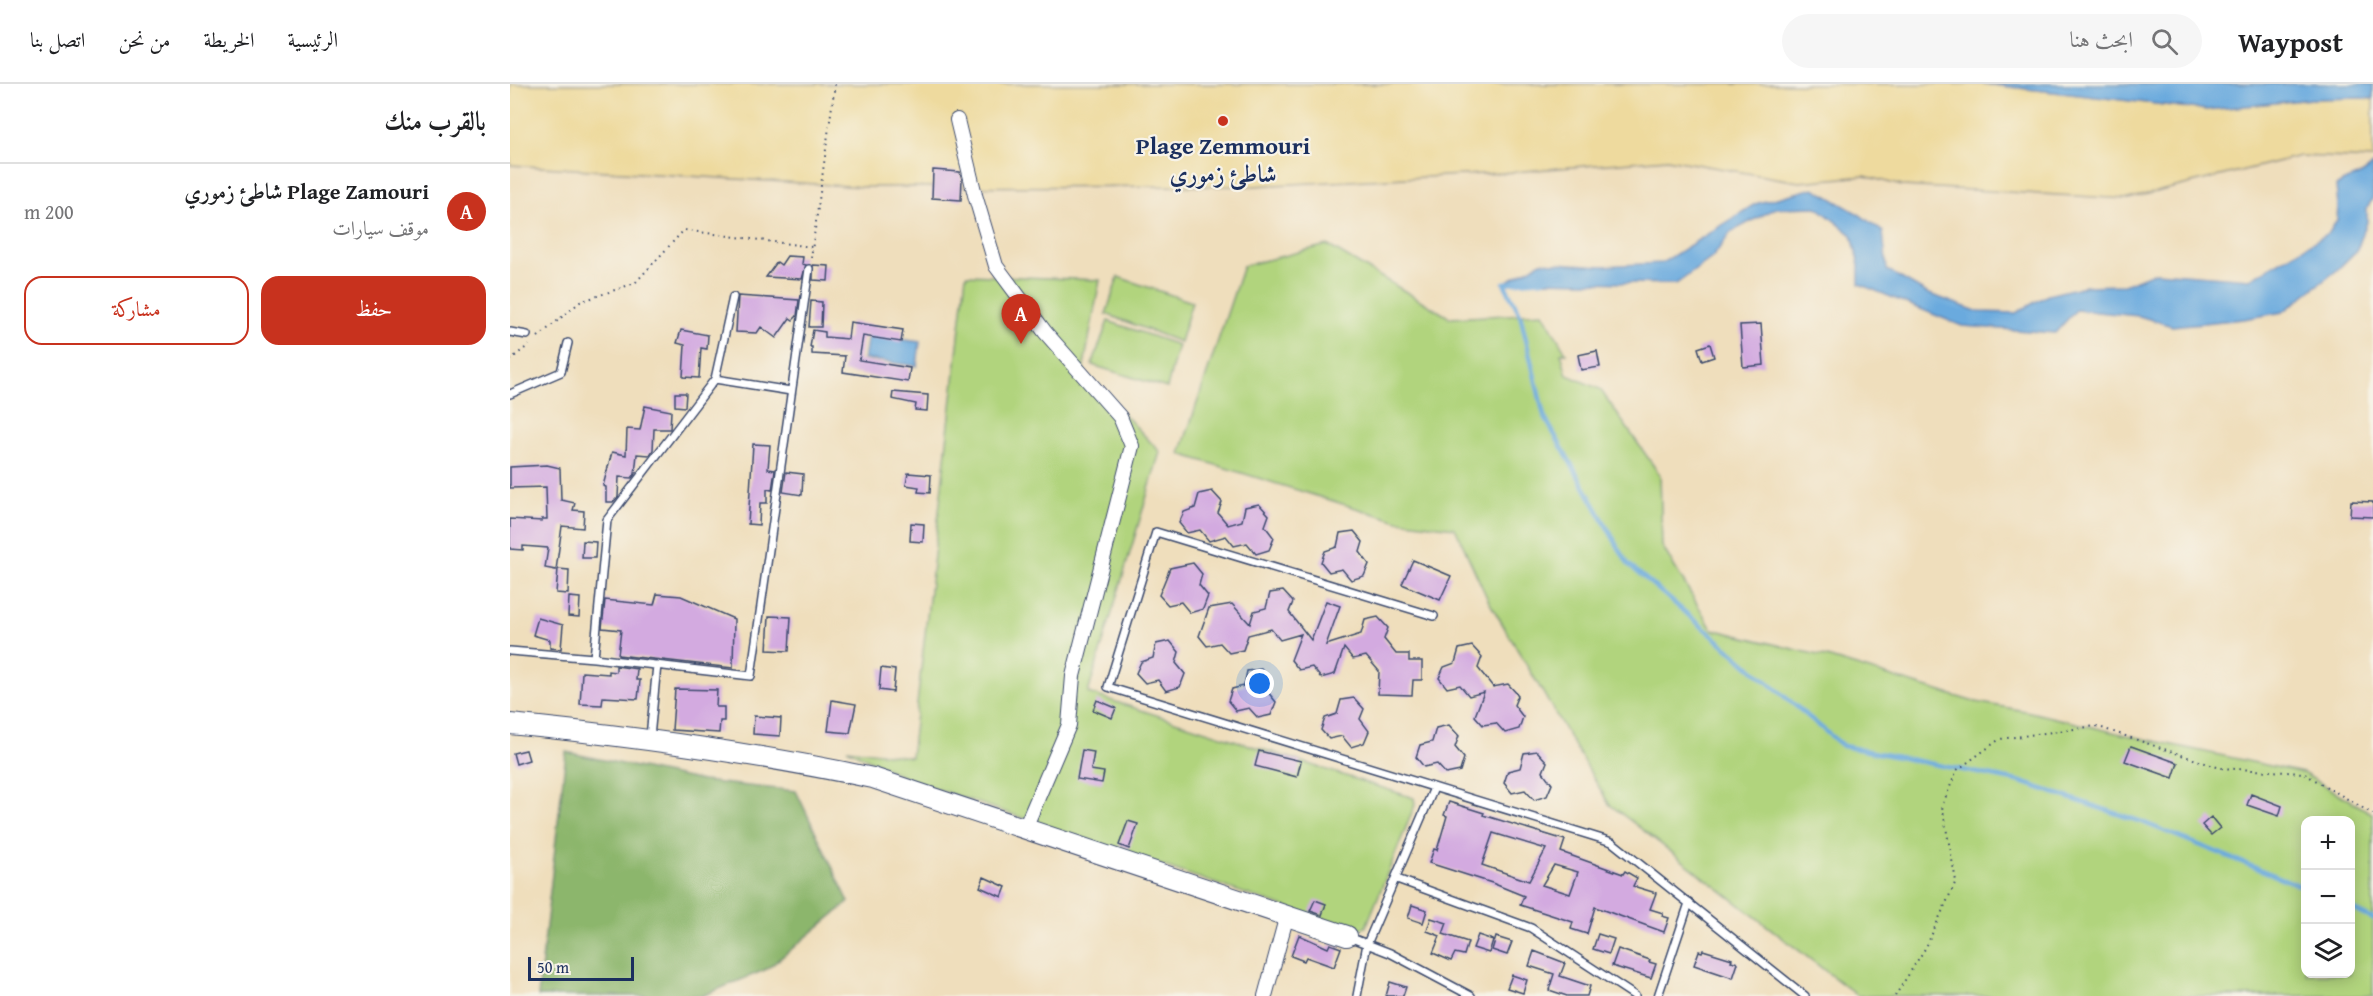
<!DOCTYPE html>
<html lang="ar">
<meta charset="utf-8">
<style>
:root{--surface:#fff;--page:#f6f6f6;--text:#202124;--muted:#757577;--line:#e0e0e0;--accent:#c8321e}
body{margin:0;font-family:"Gentium Book Plus",Amiri,serif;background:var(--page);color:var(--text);direction:rtl}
.controls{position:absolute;right:18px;bottom:18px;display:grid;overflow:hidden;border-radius:12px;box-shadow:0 3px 15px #0003}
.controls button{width:54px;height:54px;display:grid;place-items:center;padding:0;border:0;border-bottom:2px solid var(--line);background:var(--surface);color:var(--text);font:30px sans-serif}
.scale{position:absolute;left:18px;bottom:15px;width:106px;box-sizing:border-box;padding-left:6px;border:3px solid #1b2f5e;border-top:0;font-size:16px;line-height:21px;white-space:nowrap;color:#1b2f5e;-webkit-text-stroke:4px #f7f3e8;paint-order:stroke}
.you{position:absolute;left:750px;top:600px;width:21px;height:21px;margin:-15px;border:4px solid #fff;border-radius:50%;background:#1a73e8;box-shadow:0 0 0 9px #1a73e833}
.badge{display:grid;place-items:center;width:39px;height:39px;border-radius:50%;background:var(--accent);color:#fff;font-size:20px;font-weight:700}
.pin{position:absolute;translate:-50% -50px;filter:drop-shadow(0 2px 3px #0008)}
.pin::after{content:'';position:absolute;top:32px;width:21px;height:18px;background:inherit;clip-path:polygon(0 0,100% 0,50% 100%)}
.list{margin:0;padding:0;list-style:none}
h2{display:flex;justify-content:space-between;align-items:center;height:78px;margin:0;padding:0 24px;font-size:26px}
h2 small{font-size:20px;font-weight:400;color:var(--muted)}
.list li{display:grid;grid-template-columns:39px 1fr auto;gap:18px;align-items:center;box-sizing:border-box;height:96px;padding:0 24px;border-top:2px solid var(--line)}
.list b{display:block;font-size:22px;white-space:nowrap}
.list p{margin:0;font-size:20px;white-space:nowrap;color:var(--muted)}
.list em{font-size:20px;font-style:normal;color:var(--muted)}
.actions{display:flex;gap:12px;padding:18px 24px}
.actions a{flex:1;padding:14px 0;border:2px solid var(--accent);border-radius:18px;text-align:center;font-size:21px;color:var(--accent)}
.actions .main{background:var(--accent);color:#fff}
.icon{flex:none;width:33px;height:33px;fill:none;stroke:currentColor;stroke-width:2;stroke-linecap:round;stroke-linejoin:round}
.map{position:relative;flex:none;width:1863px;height:912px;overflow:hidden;direction:ltr}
header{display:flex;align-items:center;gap:36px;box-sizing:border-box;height:84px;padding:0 30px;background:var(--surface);border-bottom:2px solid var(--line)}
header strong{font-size:28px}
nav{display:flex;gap:33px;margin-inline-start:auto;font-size:21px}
.search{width:420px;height:54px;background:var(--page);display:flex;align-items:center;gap:15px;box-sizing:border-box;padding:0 21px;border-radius:33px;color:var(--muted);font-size:22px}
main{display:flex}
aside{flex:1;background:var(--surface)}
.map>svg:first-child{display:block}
</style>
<header>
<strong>Waypost</strong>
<div class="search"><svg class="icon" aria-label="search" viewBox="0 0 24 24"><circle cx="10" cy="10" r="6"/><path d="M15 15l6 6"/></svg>ابحث هنا</div>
<nav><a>الرئيسية</a><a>الخريطة</a><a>من نحن</a><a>اتصل بنا</a></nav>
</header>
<main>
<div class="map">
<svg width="1863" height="912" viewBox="0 0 1863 912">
<rect width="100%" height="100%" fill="#f7f3e8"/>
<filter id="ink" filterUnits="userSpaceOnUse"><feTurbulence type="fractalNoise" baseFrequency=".0167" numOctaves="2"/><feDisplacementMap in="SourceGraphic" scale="12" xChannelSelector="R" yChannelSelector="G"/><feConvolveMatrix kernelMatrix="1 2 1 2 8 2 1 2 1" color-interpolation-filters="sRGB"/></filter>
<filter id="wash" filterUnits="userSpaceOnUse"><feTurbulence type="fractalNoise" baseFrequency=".008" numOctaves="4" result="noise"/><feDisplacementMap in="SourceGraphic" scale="24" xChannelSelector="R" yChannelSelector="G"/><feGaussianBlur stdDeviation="1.35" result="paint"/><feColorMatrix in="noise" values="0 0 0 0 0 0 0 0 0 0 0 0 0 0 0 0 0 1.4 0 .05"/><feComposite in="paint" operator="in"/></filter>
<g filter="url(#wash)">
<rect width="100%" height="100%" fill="#efdebc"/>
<path fill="#b1d47d" stroke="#66826e" stroke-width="1.5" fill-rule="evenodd" d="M817,161L940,234L1033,229L1056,269H1051L1057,291L1090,305L1150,391L1152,462L1202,545L1320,574L1461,617L1520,628L1607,649L1793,689L1863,730V912H1348L1099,720L978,516L945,444L888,437L670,370L733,182ZM1796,736H1840V890H1796Z
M456,191L590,196L573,287L650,368L578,609L904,714L905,721L856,843L845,847L398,695L337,665L401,673Z
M608,193L682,218L670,258L596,230Z
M598,237L668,261L657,304L582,281Z"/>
<path fill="#8cb66c" stroke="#547265" stroke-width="1.5" d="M56,668L192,697L286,707L339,818L257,885L192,912H28Z"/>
<path fill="#eeda9e" stroke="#84847e" stroke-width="1.5" d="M0,0H1474L1697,26L1801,15L1852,14L1863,15V75L1790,72L1618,115L1392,102L1355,92L1289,98L1157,75L992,89L743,102L354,103L0,81Z"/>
<path fill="#6baade" stroke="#436c9e" stroke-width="1.5" d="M1474,0H1863V15L1851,14L1801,15L1697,26Z
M1863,81V113L1857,125V138L1847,166L1826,187L1773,228L1734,235L1662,242L1629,232L1566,226L1545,249L1452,242L1349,200V181L1342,151L1307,123L1266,124L1221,148L1203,173L1166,200L1028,197L994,199L1031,178L1092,182L1152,179L1245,120L1304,104L1350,131L1373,148L1377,186L1417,209L1469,228L1506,229L1538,211L1575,202L1614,201L1646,188L1740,195L1819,149L1827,136L1828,122L1826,102C1841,91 1848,96 1863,81Z
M358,251L410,258L407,282L354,275Z"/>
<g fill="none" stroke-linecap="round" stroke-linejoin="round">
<path stroke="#6baade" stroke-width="4.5" d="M1034,196L994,199L1010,230L1034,332L1118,480L1333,662L1508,697L1632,738L1796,804
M1840,824L1863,835"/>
</g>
<g id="blocks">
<path fill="#d3aae0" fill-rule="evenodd" d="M423,86L450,88L452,95L451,116L422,114Z
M277,172L293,173L292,180L296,181L292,195L256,193L267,178L271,181Z
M303,181L319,182L318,197L303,196Z
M228,212L289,216L287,232L283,236L280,234L266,254L251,243L247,249L226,248Z
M301,217L312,218L311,243H299Z
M340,238L393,246L391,258L353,252L349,276L400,284L398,298L333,288L335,272L302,270V263H300L303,246L315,248V253L338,255Z
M1251,240L1254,281L1233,283L1230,241Z
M171,246L198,251L197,265L191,264L189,294L173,293L175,261L167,259Z
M1200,260L1204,273L1192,277L1188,264Z
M1087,267L1090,283L1071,286L1068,271Z
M383,308L418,311L417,327L405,326L406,320L382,315Z
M165,309H176L175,323L165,322Z
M135,322L161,327L160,345H144L143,366L140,371L127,370L125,390L122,394L109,393L108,413L103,418H96V403L93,402L102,368L116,371L117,345L130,346Z
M243,360L260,361L258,385L265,386L262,406L257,405V419H250L249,441L238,440Z
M37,381L50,384L51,416L65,419L63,426L74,427L73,444L52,442L46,486L35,484L38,464L13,462V466L0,465V435L32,437V435H37L36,403L0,404V383Z
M276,388L293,390L292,411L273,408Z
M398,389L421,391L420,409L408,408L409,403L396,401Z
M702,407L712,418L708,429L718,441L732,437L735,423L749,420L759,431L755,442L764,454L759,466L746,470L737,459L724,462L716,452L699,457L690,446L677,449L669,439L674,428L685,424L689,410Z
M1841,417L1863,418V433L1840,432Z
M401,439L414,440L413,458L400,457Z
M844,447L853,458L850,468L859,480L854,492L841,496L832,485L819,488L811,478L815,467L827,463L830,449Z
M73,457L86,458L85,474H72Z
M903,476L941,492L930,516L892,500Z
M683,479L692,490L689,501L698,512L693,525L680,529L671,518L658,521L649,511L660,484Z
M48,485L59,486L58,510L46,509Z
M773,507L783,518L779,528L801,556L816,517L830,522L816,561L851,550L855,536L868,533L878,544L874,555L886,570H899V577H912V596H903L902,611L868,610L869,587L856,572L843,575L834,564L825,590L811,594L802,583L789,586L781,576L791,550L770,556L761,545L738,551L733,566L719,569L710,559L697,562L689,552L699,524L722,520L740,540L744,527L756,524L760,509Z
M147,510L171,512L224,535L223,584L108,571L111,546L92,544L95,516L144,521Z
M59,513L70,514L69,533L58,532Z
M259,532L281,533L279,567L257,566Z
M28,534L53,541L51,565L40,564V556L23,551Z
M660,557L669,568L666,579L675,590L670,603L656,607L648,596L635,599L626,589L631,578L643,574L646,560Z
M962,562L972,573L968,584L983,603L998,600L1008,611L1004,621L1013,633L1009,645L995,649L986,639L973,641L965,632L974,608L959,612L950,601L937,604L929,594L934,583L945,579L949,565Z
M106,582L127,585L126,596H130L128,615L93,613L92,621L70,620L72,588L99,590V587L106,588Z
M371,584L385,586L383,608L369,606Z
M751,585L760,596L757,607L766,618L761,631L748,634L739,624L726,627L718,617L722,605L734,602L737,587Z
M165,605L207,606L206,623H214V637H210L209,649L162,646Z
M844,614L854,625L850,635L859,647L854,659L841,663L832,652L819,655L811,646L815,634L827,630L831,616Z
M322,616L346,620L340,649L318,647Z
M587,616L606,624L602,634L583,626Z
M244,632L271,634L270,652L243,650Z
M939,641L949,652L945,663L954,674L950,687L936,690L927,680L914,683L906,673L910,661L922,658L926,644Z
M1621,662L1668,679L1663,694L1615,677Z
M16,666L19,676L6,680L3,669Z
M572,666L584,668L581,686L594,688L592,699L567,695Z
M749,667L791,677L787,693L745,682Z
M1027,667L1037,678L1033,688L1042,700L1037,712L1024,716L1015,706L1002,709L994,699L998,687L1010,684L1014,669Z
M1741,710L1772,722L1769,732L1737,721Z
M939,718L974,729L973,731L1055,756L1051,768L1113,790L1115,787L1127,794L1123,802L1146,809L1140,825L1153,829L1152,832L1159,834L1154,848L1085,823L1077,850L1061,845L1063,838L1010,821L1014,812L982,799L919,779L924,765L927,766L937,732L934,731ZM983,749L1036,765L1019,797L972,781ZM1044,781L1068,788L1060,810L1032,801Z
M1701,733L1710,744L1701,751L1692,741Z
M618,737L628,740L619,765L609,761Z
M474,793L496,803L492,813L470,803Z
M805,816L816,820L812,831L800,827Z
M902,821L917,826L913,839L898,834Z
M921,834L937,839L933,850L958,858L954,871L945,869L941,877L923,869L930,852L917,847Z
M1088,850L1104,855L1099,870L1083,865Z
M789,851L818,864L820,860L831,864L824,883L796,873L794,877L781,872Z
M968,851L983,856L979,869L963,864Z
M986,853L1002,858L997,871L982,866Z
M1108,865L1140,876L1139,878L1146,880L1141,894L1102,882Z
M1193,866L1222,875L1221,877L1228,879L1223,894L1184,881L1189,867L1192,868Z
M1024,867L1055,879L1050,892L1080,902L1077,912H1057L1039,906L1044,890L1019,882Z
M1002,891L1017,896L1013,909L997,904Z
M880,898L896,903L893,912H876Z"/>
</g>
</g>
<g filter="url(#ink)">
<use href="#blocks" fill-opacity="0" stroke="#3b496c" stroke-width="1.5"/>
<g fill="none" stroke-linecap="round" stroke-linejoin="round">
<defs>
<path id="lane" d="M223,213L205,295L281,307
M0,248L17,251
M205,295L97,436L84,574L241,592L299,185
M0,310L51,288L58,259
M924,532L646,448L598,603L1102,758L1295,912
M0,567L84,574
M140,653L147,581
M887,795L1021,844L1125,912
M839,853L880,869L961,912
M847,912L857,860L924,704
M1148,912L1179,819"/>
<path id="street" d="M447,36L465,111L486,182L535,248L610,333L622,362L563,592L559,641L515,744
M755,912L777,831"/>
<path id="secondary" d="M0,640C122,652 243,669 363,694L837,852"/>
</defs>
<use href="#lane" stroke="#3b496c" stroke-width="10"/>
<use href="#street" stroke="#3b496c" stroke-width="16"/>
<use href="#secondary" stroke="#3b496c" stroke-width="22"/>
<path stroke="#3b496c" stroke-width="2" stroke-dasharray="1.5 4.5" stroke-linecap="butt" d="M301,174L325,0
M28,253L70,218L125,199L174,146L302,163
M0,276L19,261
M1385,912L1416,863L1446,797L1432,722L1447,686L1490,655L1586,642L1710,684L1793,689L1863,730"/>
<use href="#lane" stroke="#fff" stroke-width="7"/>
<use href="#street" stroke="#fff" stroke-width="14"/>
<use href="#secondary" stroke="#fff" stroke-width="20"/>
</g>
</g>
<circle fill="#c8321e" stroke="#f7f3e8" stroke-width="2" cx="713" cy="37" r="6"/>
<g text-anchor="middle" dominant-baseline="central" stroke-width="4.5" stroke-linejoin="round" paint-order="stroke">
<g font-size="24" font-weight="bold" fill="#1b2f5e" stroke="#f7f3e8">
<text x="713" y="61">Plage Zemmouri<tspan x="713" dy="28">شاطئ زموري</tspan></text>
</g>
</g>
</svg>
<div class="controls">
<button>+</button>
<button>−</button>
<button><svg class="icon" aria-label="layers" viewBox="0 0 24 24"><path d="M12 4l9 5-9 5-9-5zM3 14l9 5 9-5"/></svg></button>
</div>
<div class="scale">50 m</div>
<div class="you"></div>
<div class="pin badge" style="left:511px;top:260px">A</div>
</div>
<aside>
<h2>بالقرب منك<small></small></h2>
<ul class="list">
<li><span class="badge">A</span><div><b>Plage Zamouri شاطئ زموري</b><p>موقف سيارات</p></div><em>200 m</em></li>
</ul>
<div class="actions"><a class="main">حفظ</a><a>مشاركة</a></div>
</aside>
</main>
